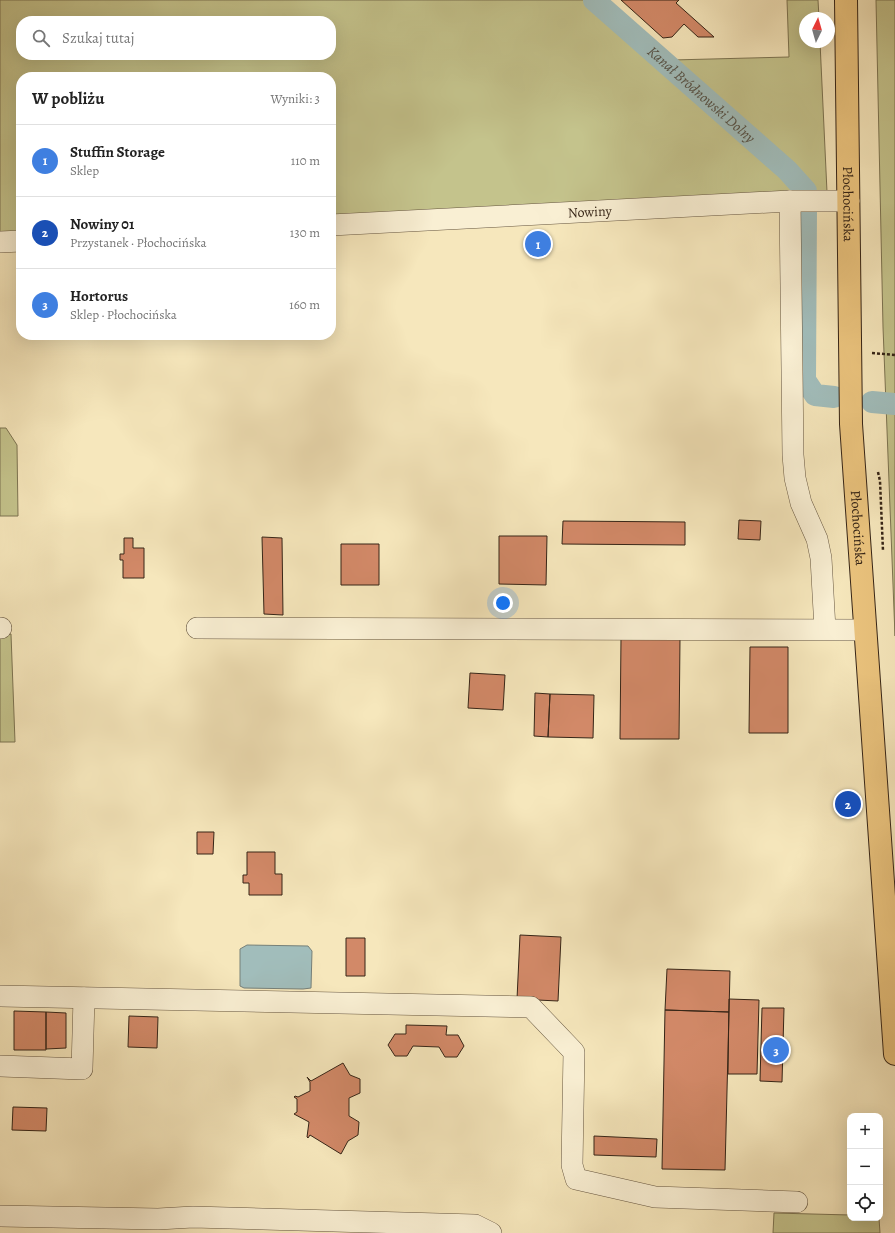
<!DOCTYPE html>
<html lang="pl">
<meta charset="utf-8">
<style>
:root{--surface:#fff;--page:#f6f6f6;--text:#222;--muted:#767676;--line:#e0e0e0;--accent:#d93025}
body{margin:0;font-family:Alegreya,serif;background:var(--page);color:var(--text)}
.controls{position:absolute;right:12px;bottom:12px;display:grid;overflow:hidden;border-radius:8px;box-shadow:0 4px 16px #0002}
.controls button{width:36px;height:36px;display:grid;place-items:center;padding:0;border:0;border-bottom:1px solid var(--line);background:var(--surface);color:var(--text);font:20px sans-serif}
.compass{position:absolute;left:799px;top:12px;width:36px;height:36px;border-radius:50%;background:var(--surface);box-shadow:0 4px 16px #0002;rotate:5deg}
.you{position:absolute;left:503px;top:603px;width:14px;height:14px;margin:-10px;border:3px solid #fff;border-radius:50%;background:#1a73e8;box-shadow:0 0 0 6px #1a73e833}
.badge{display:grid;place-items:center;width:26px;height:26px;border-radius:50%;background:var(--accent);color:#fff;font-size:13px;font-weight:700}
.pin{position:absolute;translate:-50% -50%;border:2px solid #fff;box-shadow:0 1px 4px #0006}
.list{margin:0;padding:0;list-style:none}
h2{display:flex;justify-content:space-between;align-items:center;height:52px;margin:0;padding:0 16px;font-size:17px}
h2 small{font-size:13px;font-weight:400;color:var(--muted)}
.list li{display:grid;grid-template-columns:26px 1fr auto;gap:12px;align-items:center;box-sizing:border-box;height:72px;padding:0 16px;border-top:1px solid var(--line)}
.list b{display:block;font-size:15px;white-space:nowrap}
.list p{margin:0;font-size:13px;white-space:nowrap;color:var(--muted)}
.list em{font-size:13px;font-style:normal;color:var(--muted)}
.icon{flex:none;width:22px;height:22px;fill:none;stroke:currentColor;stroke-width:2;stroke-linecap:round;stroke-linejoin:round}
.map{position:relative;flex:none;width:895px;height:1233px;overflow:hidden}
.search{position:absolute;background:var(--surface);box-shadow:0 4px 16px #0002;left:16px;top:16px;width:320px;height:44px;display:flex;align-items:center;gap:10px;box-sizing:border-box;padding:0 14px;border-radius:16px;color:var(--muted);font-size:15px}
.panel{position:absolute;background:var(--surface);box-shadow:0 4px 16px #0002;left:16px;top:72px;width:320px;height:268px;border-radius:16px}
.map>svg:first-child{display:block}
</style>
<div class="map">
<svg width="895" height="1233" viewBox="0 0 895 1233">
<rect width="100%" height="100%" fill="#f6e7bc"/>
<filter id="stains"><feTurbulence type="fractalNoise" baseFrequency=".005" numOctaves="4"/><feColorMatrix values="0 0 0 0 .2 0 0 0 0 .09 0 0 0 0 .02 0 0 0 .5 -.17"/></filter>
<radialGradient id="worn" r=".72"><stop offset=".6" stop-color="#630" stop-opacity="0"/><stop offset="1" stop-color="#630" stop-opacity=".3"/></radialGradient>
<path fill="#c4c38c" stroke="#7d7452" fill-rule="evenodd" d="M0,0H587L655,62L672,60L789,57L787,0H818L819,18H805V42H820L827,192L331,215V77H21V234L0,236ZM21,21H331V55H21Z
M876,0H895V636L883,327Z
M0,428H6L17,445L18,516H0Z
M11,634L15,742H0V635Z
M774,1213L850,1215V1218H879L880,1233H773Z"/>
<path fill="#a1bdbb" stroke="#768079" d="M247,945L308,946L312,951L311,988L303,989L244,988L240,986V949Z"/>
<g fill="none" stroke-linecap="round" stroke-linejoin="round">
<g stroke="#a1bdbb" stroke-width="22">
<path id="s1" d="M594,0L787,170L806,191"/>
<path d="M806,210L805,380L815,395L834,397"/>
<path d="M872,402L895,404"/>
</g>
</g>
<path fill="#d28968" stroke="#362517" d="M621,0H679L676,3L714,37H698L684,24L672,37L663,38Z
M739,520L761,521L760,540L738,539Z
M563,521L685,522V545L562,544Z
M499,536H547L546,585L499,584Z
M262,537L282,538L283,615L264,614Z
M124,538H133V548H144V578H123V560H120V554H124Z
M341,544H379V585H341Z
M621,638H680L679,739H620Z
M750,647H788V733H749Z
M470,673L505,675L503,710L468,708Z
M535,693L550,694L548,737L534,736Z
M550,694L594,695L593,738L548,737Z
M197,832H214L213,854H197Z
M247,852H275V874H282V895H249V883H243V875H247Z
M520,935L561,937L558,1001L517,999Z
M346,938H365V976H346Z
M667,969L730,971L729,1012L665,1010Z
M729,999L759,1000L757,1074H728Z
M762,1008H784L782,1082L760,1081Z
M665,1010L729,1012L725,1170L662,1169Z
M14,1011L46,1012V1050H14Z
M46,1012L66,1013V1048L46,1049Z
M129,1016L158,1017L157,1048L128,1047Z
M406,1025L447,1026L446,1035H458L464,1046L457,1057H445L439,1047L413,1046L407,1056H395L388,1045L395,1034H406Z
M343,1063L350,1075L360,1079V1093L349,1098V1116L359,1122L358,1135L348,1141L341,1154L310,1135L308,1138L307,1137L309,1122L294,1114L297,1112V1099L294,1097L295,1096L298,1097L310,1091V1082L307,1077L311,1081Z
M13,1107L47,1108L46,1131L12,1130Z
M594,1136L657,1139L656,1157L594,1155Z"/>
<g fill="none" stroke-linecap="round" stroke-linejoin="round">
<defs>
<g id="minor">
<path d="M790,201L793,455L795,478L801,503L817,539L821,558L825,629"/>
<path id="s2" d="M331,225L790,201H849"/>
<path d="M0,242L21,241"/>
<path d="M0,628H1"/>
<path d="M197,628L865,630"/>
<path d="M0,996L531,1007L574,1052L572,1165L576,1179L655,1197L797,1202"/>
<path d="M0,1066L82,1069L84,998"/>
<path d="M0,1216L158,1219L193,1217L475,1225L491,1233"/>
</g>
<g id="major">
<path id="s3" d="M846,0L851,424L895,1054"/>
</g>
</defs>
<use href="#minor" stroke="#665640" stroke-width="22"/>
<use href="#major" stroke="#362517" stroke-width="24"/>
<path stroke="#362517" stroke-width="2.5" stroke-dasharray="3 2" stroke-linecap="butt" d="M872,353L895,355
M878,472L880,481L883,551"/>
<use href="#minor" stroke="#f9efd3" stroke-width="21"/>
<use href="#major" stroke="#ebc47e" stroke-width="22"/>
</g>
<g text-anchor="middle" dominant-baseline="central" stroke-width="3.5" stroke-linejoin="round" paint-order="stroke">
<g font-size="14" fill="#362517" stroke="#f9efd3">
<text stroke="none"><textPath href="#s3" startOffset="204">Płochocińska</textPath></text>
<text stroke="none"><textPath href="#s2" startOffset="259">Nowiny</textPath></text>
<text stroke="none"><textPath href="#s3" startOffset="528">Płochocińska</textPath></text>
</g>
<g font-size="15" font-style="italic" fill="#565348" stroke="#f9efd3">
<text stroke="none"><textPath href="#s1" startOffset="143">Kanał Bródnowski Dolny</textPath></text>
</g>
</g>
<rect width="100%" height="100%" filter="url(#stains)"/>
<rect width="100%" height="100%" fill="url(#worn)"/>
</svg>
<div class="controls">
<button>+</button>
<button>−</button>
<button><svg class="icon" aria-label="locate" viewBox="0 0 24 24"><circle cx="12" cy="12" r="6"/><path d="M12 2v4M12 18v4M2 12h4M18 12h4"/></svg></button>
</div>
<svg class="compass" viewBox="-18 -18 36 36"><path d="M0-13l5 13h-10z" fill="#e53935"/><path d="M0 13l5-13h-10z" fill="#767676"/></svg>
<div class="you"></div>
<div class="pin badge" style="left:538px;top:244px;background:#3f7fe0">1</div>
<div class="pin badge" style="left:848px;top:804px;background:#1a4fb4">2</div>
<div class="pin badge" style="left:776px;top:1050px;background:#3f7fe0">3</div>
<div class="search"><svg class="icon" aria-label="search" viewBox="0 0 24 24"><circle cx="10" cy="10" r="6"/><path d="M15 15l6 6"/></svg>Szukaj tutaj</div>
<section class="panel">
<h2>W pobliżu<small>Wyniki: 3</small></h2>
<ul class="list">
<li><span class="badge" style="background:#3f7fe0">1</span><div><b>Stuffin Storage</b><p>Sklep</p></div><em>110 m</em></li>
<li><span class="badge" style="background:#1a4fb4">2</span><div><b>Nowiny 01</b><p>Przystanek · Płochocińska</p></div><em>130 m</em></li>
<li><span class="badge" style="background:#3f7fe0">3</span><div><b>Hortorus</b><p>Sklep · Płochocińska</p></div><em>160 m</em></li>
</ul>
</section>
</div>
